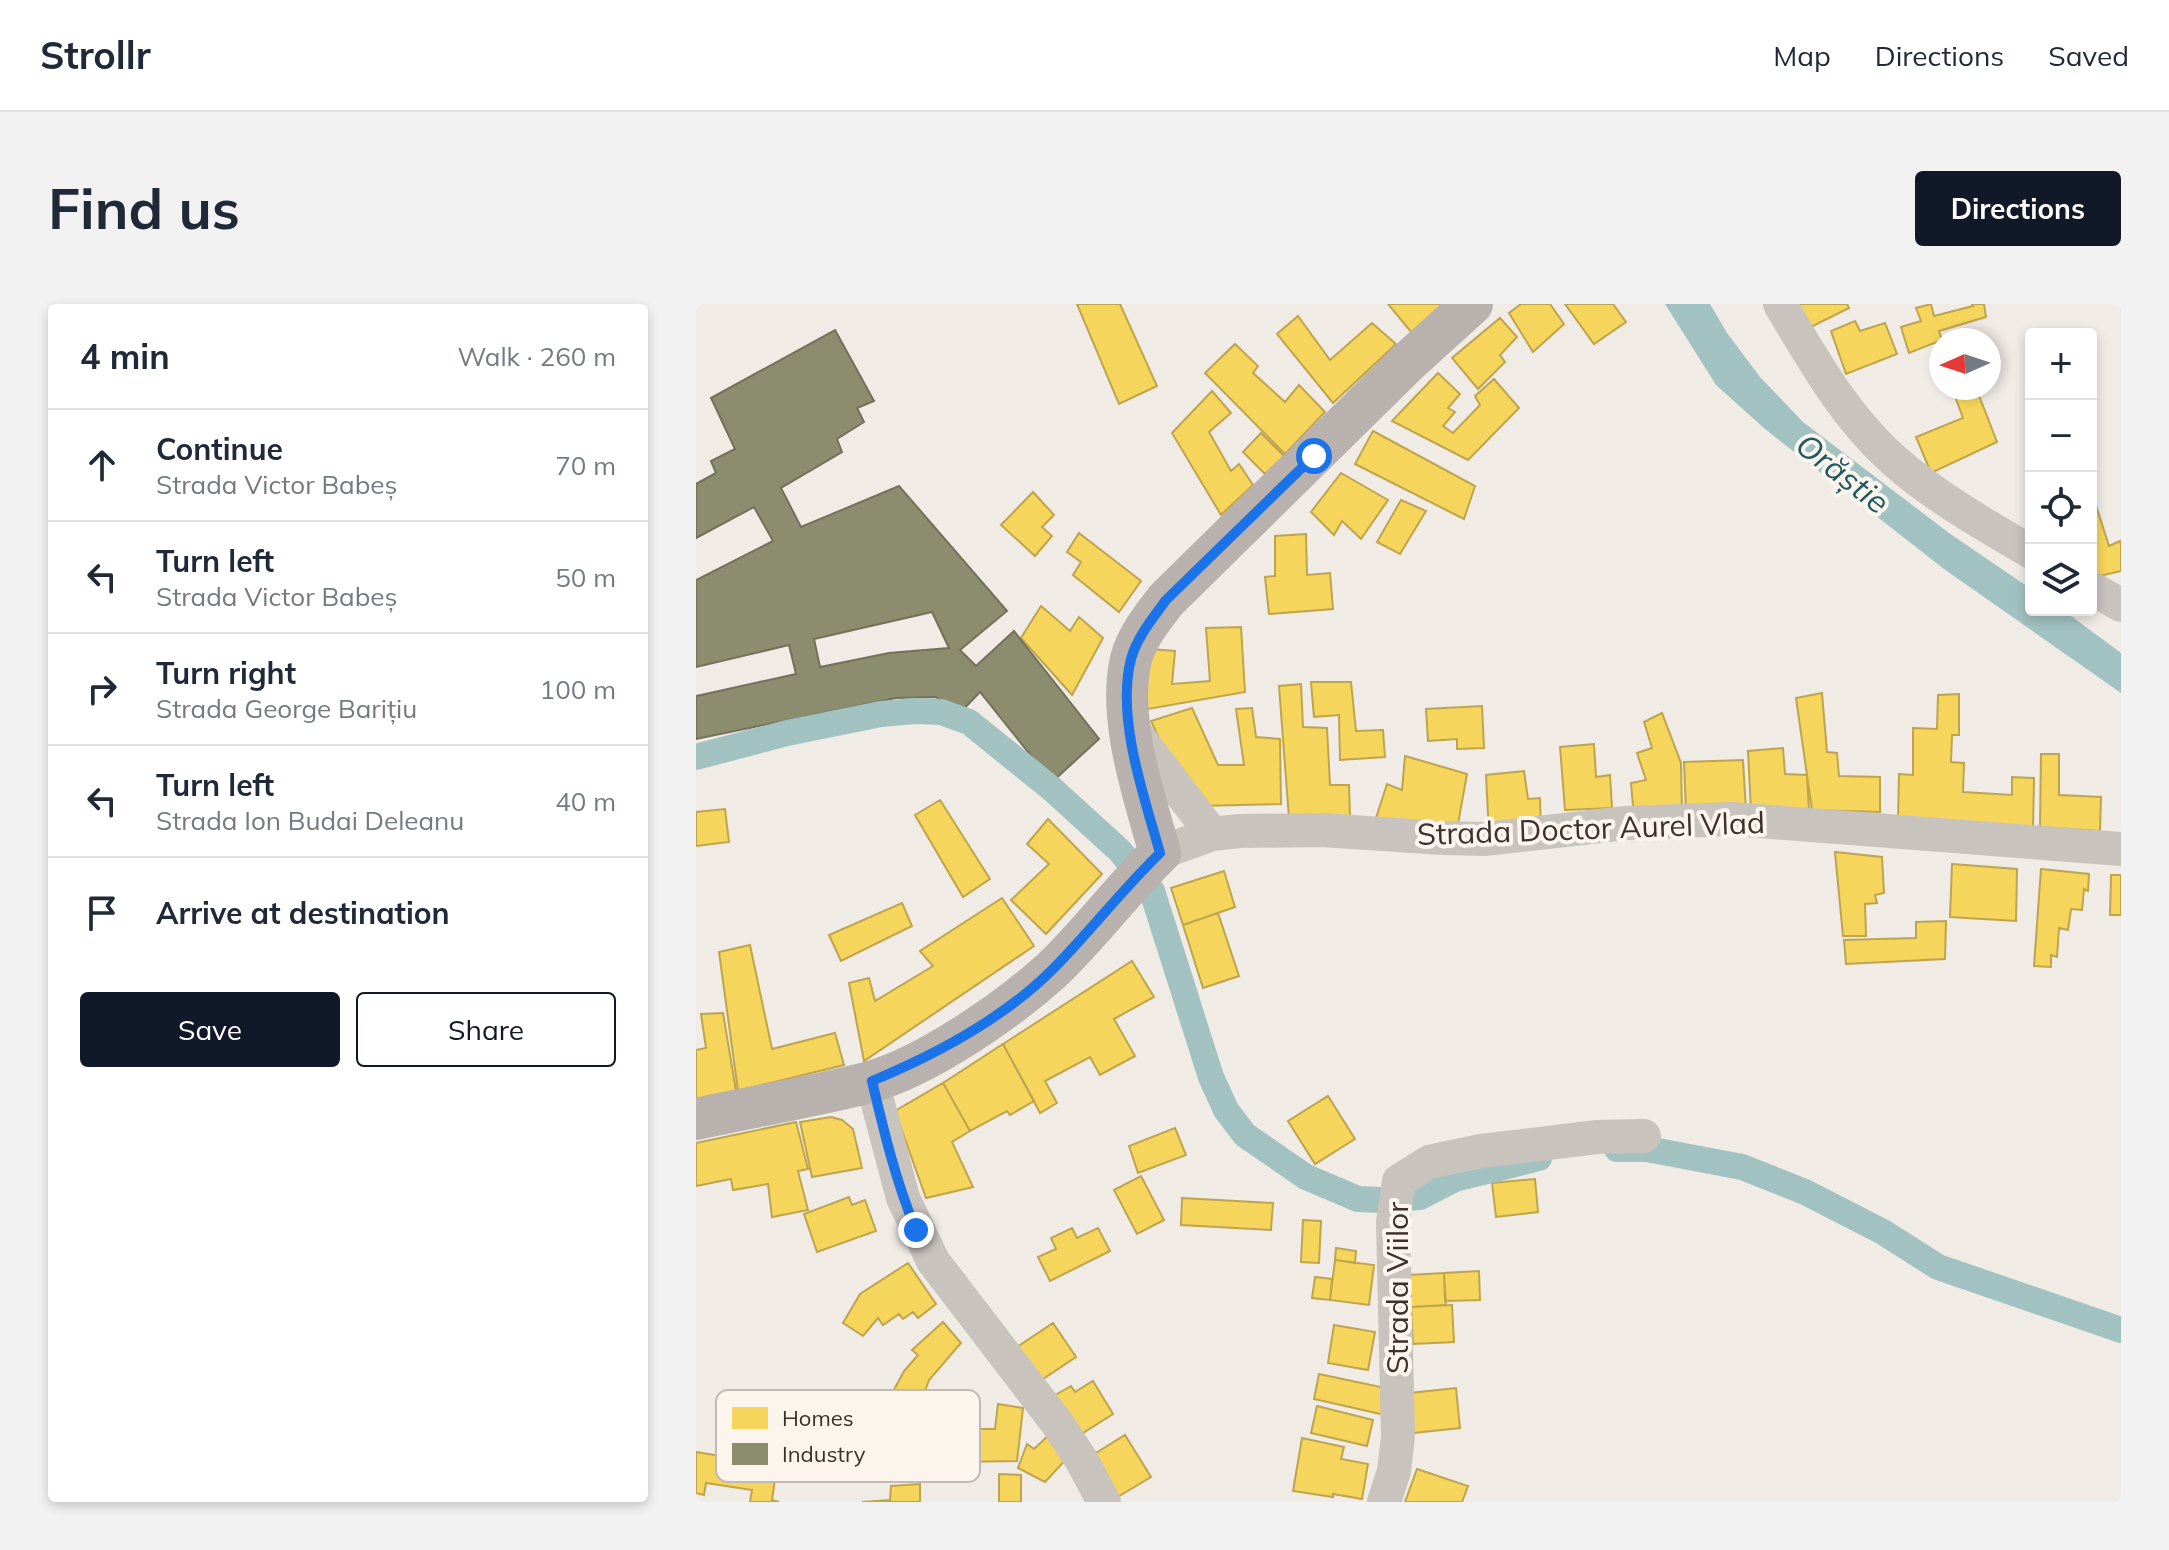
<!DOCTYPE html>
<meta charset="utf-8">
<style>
:root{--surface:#fff;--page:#f2f2f3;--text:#1f2937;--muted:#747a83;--line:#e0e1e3;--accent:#111827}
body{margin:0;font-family:Mulish,sans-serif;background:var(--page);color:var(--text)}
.controls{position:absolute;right:24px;top:24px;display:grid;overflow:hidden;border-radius:8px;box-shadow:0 4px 12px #0003}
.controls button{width:72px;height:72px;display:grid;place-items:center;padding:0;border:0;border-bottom:2px solid var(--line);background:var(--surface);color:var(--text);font:40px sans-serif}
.compass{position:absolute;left:1233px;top:24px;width:72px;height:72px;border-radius:50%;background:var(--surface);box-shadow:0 4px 12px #0003;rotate:267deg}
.stop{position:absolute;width:24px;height:24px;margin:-18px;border:6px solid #1a73e8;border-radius:50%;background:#fff}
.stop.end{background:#1a73e8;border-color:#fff;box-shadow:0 2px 8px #0008}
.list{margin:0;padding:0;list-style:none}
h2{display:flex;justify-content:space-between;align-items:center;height:104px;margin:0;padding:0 32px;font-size:34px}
h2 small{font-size:26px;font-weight:400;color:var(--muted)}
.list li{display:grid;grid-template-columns:52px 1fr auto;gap:24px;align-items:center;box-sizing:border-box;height:112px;padding:0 32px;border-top:2px solid var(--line)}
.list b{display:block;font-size:30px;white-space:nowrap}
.list p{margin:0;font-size:26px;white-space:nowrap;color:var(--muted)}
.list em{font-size:26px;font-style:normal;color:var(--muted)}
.actions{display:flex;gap:16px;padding:24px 32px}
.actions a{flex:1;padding:18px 0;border:2px solid var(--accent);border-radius:8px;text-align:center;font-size:28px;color:var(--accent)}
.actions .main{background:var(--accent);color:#fff}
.icon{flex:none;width:44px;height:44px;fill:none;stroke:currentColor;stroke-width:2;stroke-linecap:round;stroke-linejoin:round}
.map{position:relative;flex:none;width:1425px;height:1198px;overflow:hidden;border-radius:8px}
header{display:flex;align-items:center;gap:48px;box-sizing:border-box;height:112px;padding:0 40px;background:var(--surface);border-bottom:2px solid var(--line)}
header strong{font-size:38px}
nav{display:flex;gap:44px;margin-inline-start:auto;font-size:28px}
.intro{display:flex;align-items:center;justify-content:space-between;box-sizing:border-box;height:192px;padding:0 48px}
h1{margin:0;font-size:56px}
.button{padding:20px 36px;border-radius:8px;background:var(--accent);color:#fff;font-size:28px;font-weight:700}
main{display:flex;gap:48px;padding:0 48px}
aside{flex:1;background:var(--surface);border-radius:8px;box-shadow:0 4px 12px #0003}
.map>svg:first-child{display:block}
</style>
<header>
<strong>Strollr</strong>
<nav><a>Map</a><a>Directions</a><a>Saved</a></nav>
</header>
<div class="intro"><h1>Find us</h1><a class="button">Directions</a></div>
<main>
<aside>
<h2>4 min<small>Walk · 260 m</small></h2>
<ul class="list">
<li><svg class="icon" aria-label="ahead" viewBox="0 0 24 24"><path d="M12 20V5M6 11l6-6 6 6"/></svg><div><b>Continue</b><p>Strada Victor Babeș</p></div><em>70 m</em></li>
<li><svg class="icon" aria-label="left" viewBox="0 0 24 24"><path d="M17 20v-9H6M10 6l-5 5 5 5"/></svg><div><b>Turn left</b><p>Strada Victor Babeș</p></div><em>50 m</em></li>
<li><svg class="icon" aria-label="right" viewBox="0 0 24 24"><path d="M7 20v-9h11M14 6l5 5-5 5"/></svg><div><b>Turn right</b><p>Strada George Barițiu</p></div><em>100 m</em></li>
<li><svg class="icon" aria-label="left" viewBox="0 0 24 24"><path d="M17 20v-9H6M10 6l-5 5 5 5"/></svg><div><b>Turn left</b><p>Strada Ion Budai Deleanu</p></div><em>40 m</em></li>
<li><svg class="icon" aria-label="arrive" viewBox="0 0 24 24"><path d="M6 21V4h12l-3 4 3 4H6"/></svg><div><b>Arrive at destination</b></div></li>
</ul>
<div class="actions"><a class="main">Save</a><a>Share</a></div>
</aside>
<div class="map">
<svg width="1425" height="1198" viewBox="0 0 1425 1198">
<rect width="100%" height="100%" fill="#f0ebe5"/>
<path fill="#a1c2c1" d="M969,0H1014L1031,29L1064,73L1107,118L1253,229L1335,285V306H1367L1425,349V389L1248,265L1069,125L1020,81Z"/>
<path fill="#f6d55c" stroke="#bea44d" stroke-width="2" d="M381,0H424L461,82L423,100Z
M692,0H746L716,29Z
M825,0H854L868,20L837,48L813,9Z
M869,0H917L930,18L898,40Z
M1102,0H1151L1153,4L1115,23Z
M1235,0L1238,12L1277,2L1276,0H1288L1290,13L1243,27L1246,36L1213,49L1205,23L1225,17L1220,4Z
M602,12L634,56L676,19L700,40L637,99L581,30Z
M804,14L821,33L804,51L809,58L782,85L756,54Z
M1159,17L1164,27L1189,19L1201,50L1150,70L1135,27Z
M539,40L562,62L557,69L589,98L603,81L629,108L589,150L509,69Z
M742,69L764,90L752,104L759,108L747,122L757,129L784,101L779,92L798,75L823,104L772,156L696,117Z
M1256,84H1280L1301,138L1235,169L1220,133L1267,114Z
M516,87L535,109L513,128L535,167L543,160L557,181L525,211L476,129Z
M677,127L779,182L768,215L659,160Z
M565,129L588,152L569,170L547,148Z
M645,169L692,196L665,235L646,217L638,231L615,208Z
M1395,186L1413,242L1424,237L1425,241V267L1395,274Z
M337,188L358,211L346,223L356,232L339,252L305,221Z
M705,196L730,207L704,250L681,238Z
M383,229L445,277L423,308L377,271L385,258L371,248Z
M610,230L611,271L634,269L637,305L573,310L569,273L579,272V232Z
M345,302L374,327L383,313L407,334L376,391L325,334Z
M545,323L549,388L452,405L446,397L454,345L479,347L476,380L514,377L510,324Z
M615,378H655L660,427L687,426L689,453L644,456L643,411L618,413Z
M605,380L607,423L631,424L634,481H653L654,514H593L583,382Z
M1126,389L1131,448L1141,449L1143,472L1184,473V508L1116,506L1100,394Z
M1263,390V431H1256L1255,458L1268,459L1267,488L1316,491V473L1338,474L1337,525L1202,515L1203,470L1217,471V424L1241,425L1242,391Z
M786,402L788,444L761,445V435L732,437L730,405Z
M496,404L522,461H548L540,405L556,404L560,433L584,435L585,500L503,502L477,465L455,417Z
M966,409L985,459L986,510L938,514L935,479L950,476L941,449L956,444L948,418Z
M898,440L900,473L914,471L916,504L869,506L864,443Z
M1087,444L1089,470L1111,471L1113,507L1055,506L1052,447Z
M1345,450H1363V491L1405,493L1404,527L1344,523Z
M709,452L771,470L760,531L680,514L691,480L706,486Z
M1047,456L1050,507L990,508L988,458Z
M828,467L832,495L844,494L845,528L793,530L790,471Z
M244,496L294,575L267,593L219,511Z
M29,505L33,538L0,542V508Z
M352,515L406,570L350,630L315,596L353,560L331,540Z
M1139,548L1186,553L1188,589L1179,591L1181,599L1169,600L1170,632H1147Z
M1256,560L1321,565L1320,617L1254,613Z
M1345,565L1393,570L1392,587L1388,585L1386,606L1375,605L1372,626L1363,624L1361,653L1355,651V663L1338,662Z
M528,567L539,603L487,621L475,584Z
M1415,571H1425V611H1414Z
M306,594L338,642L168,757L153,679L173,674L179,697L237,662L224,647Z
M206,599L216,622L145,657L133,631Z
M522,609L543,672L507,684L487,621Z
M1250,617L1249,655L1150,660L1148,636L1220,634V618Z
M54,641L76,745L139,729L148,761L42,787L23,648Z
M436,657L458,693L418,715L439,752L404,771L394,753L349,777L361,799L344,809L307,740Z
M27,709L40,787L0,795V746L10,744L5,710Z
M307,740L338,797L314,811L311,807L274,827L247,779Z
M247,779L274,827L256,838L277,883L230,894L199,807Z
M632,792L659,835L619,860L592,817Z
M135,813L146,816L157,825L166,864L116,873L104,818Z
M100,818L112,865L102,867L112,906L76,913L72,880L37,886L35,875L0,882V839Z
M479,824L490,851L442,869L433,842Z
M445,872L468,916L441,930L418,886Z
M839,875L842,908L800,913L796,879Z
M153,893L156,901L169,896L180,927L121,948L108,910Z
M486,894L577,899L575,926L485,921Z
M607,916L625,917L623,959L605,958Z
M376,924L381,934L402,924L414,947L354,977L342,953L360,945L355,934Z
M640,944L660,947L659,959L639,956Z
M639,956L678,961L673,1001L634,996Z
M212,959L240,1000L222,1014L217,1008L207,1015L203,1010L187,1021L182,1014L167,1032L147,1019L164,990Z
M783,967L784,996L749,997L748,969Z
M748,969L750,1001L715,1003L713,971Z
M619,973L636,975L634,996L616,994Z
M756,1001L758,1038L717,1040L715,1003Z
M247,1018L265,1039L233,1076L216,1123L192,1117L199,1100L192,1097L208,1067L222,1051L216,1046Z
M357,1019L380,1053L344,1077L321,1043Z
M638,1021L679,1028L672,1066L632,1059Z
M623,1070L694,1085L689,1111L618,1095Z
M397,1077L417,1110L379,1134L354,1094L375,1082L379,1088Z
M760,1084L764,1124L718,1129L714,1089Z
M302,1100L327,1104L321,1157L258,1158L252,1125H299Z
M621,1102L677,1116L671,1142L615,1129Z
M354,1130L374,1151L349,1178L322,1164L331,1140L338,1145Z
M429,1131L455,1173L420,1194L395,1152Z
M606,1134L648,1143L645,1155L672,1160L666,1195L637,1190V1193L597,1187Z
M0,1148L81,1161L76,1196L83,1198H54L56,1186L10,1179L8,1191L0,1189Z
M721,1165L772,1182L766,1198H709Z
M303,1170L325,1171V1198H303Z
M224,1180V1198H166L194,1196L195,1182Z"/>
<path fill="#8c8c6e" stroke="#74705a" stroke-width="2" fill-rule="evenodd" d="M139,26L178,97L161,104L168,118L141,135L146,148L85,184L105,223L203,182L311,307L264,346L280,362L318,327L403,435L356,478L284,388L263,410L240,393L200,394L0,435V392L100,370L93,341L0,363V276L77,237L58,203L0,234V180L20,169L15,157L39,145L15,94ZM236,308L253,344L193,349L124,363L118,335Z"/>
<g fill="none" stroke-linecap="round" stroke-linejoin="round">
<path stroke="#a1c2c1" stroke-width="26" d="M0,453L91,429L185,410L219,407L245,408L273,418L356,485L424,547L456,587L515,773L530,806L549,831L610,873L662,895L685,896L724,893L759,875L843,854
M921,845H951L1046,863L1109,888L1187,928L1242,963L1425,1026"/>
<path stroke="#c9c3be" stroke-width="34" d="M1084,0C1117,56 1151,116 1201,159C1241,194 1289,221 1335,248
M1395,284L1425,301
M434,422L516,530
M464,549L516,530L543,527L626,526L746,534L789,535L930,519L1036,515L1425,545
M176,777L207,894L237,957L361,1119L386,1157L408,1198
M688,1198L698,1167L702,1133L697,918L703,877L733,858L785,847L901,833L948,832"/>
<path stroke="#b8b1ad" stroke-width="42" d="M0,815C58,802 117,793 174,778C231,762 312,706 356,666C394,630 426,586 464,549C448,492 421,414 435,355C441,333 456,314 470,296L713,57L776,0"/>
</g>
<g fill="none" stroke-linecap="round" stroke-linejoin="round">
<path stroke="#1a73e8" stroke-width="10" d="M220,926C200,878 188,828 176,777C241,750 309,714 359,663C395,626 427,585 464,549C448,492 420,414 435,355C441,333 457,314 470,296L618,152"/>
</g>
<g text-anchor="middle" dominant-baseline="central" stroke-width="8" stroke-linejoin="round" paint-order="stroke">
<g font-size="30" fill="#3b302b" stroke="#fbf5ee">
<text transform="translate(895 524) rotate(-2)">Strada Doctor Aurel Vlad</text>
<text transform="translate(701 984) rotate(-90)">Strada Viilor</text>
</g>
<g font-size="32" font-style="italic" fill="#1f5a5e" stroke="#fbf5ee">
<text transform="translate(1147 169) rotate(38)">Orăștie</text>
</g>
</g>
<rect x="20" y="1086" width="264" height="92" rx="12" fill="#fbf5ee" stroke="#c1bab4" stroke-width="2"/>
<rect x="36" y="1103" width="36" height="22" fill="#f6d55c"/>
<rect x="36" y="1139" width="36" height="22" fill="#8c8c6e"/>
<g font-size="22" fill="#3b302b">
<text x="86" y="1122">Homes</text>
<text x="86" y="1158">Industry</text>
</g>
</svg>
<div class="controls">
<button>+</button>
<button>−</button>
<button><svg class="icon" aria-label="locate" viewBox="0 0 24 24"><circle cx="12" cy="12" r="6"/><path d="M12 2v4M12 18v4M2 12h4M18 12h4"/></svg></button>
<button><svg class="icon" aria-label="layers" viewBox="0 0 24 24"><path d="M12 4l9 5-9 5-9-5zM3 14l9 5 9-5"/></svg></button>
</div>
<svg class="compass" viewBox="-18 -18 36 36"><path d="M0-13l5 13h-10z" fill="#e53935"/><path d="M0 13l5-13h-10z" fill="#747a83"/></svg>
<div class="stop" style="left:618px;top:152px"></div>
<div class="stop end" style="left:220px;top:926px"></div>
</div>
</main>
